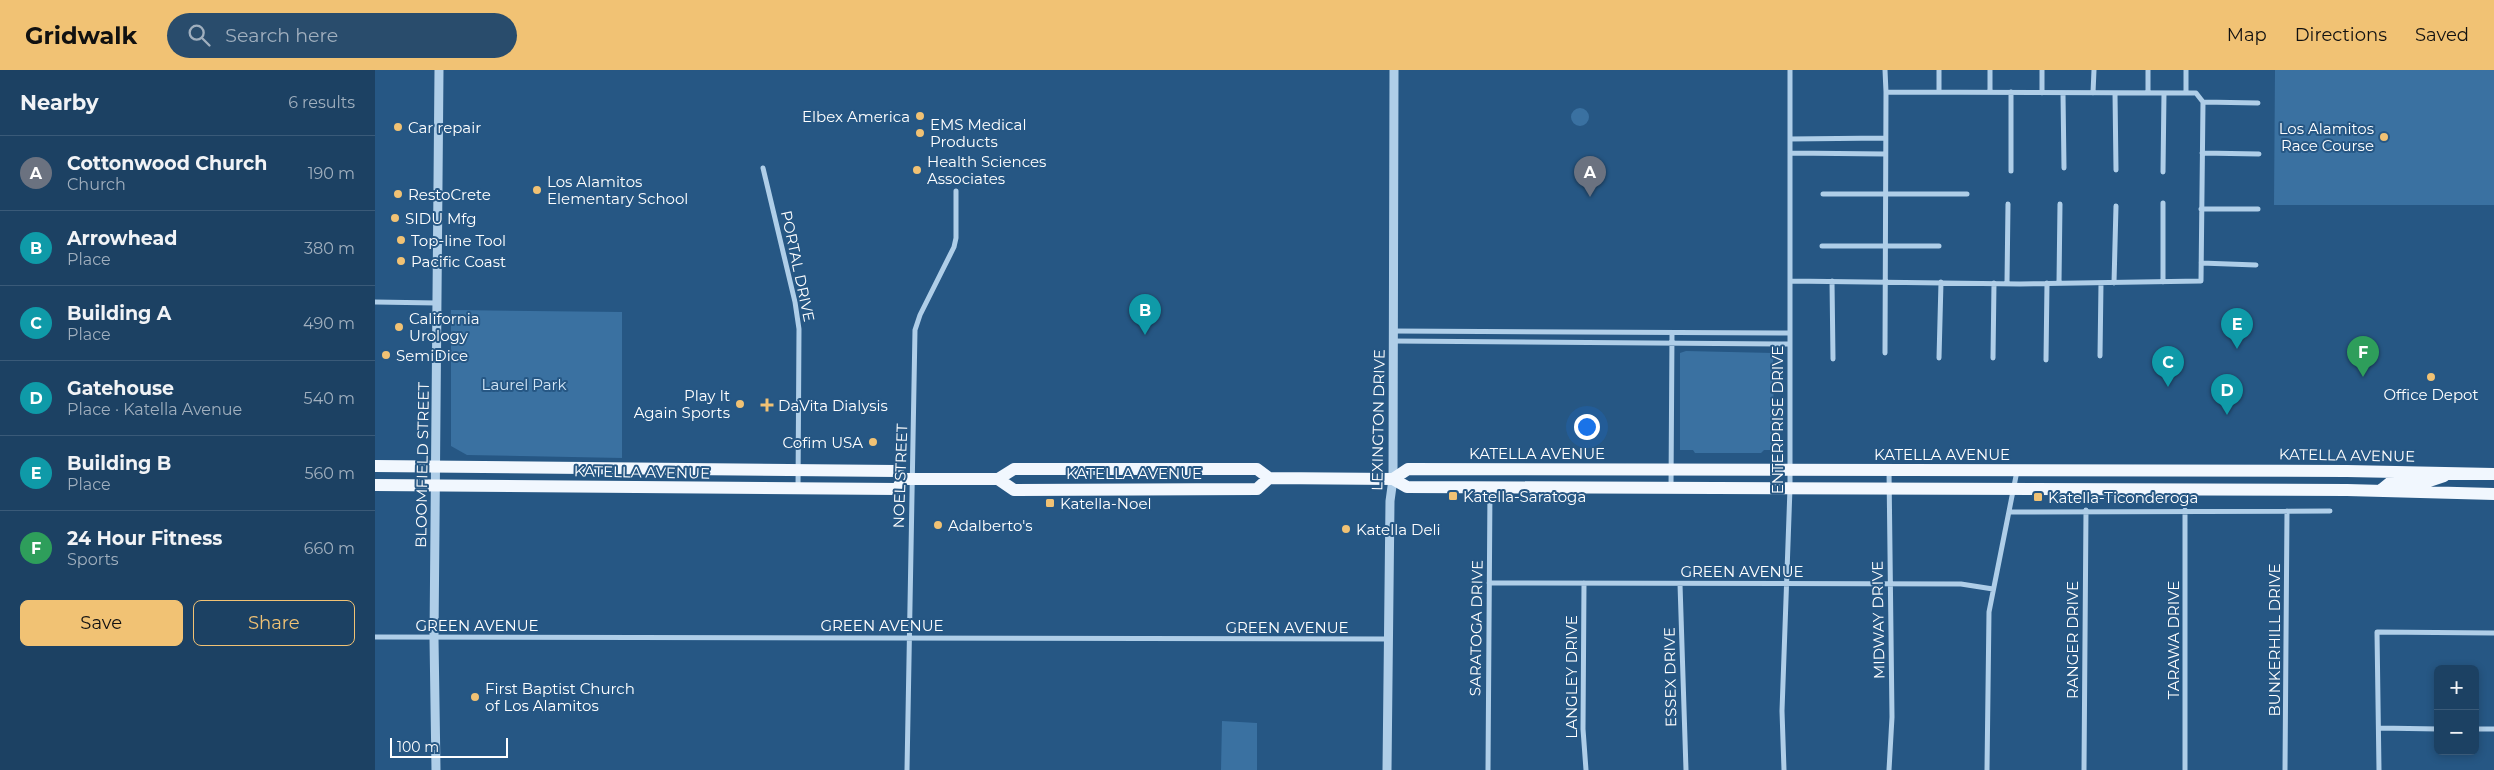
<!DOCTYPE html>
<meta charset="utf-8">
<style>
:root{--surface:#1c4163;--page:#294c6c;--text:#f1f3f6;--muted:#a0afbe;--line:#3a5a78;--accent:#f1c274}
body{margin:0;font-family:Montserrat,sans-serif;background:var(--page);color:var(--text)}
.controls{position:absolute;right:15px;bottom:15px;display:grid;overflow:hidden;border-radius:8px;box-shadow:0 2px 8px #0003}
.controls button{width:45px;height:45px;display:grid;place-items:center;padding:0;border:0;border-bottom:1px solid var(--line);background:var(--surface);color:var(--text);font:25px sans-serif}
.scale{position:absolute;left:15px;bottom:12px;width:118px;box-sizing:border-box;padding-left:5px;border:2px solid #fff;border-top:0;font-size:14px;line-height:18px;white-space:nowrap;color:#fff;-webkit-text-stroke:4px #265784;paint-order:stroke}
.you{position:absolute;left:1211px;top:356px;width:18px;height:18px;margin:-12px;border:4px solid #fff;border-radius:50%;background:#1a73e8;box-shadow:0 0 0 8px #1a73e833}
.badge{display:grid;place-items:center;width:32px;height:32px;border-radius:50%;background:var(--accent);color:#fff;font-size:16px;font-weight:700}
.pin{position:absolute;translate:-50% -41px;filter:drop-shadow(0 1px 2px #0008)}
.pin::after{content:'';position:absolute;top:26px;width:18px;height:15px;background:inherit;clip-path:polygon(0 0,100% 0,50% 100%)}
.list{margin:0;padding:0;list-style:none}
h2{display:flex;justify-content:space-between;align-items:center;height:65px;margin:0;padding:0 20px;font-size:21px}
h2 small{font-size:16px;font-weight:400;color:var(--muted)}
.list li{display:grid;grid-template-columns:32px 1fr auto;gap:15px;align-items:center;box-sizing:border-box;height:75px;padding:0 20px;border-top:1px solid var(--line)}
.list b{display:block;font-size:19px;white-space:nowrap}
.list p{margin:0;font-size:16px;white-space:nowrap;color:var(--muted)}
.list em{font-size:16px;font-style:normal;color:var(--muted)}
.actions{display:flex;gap:10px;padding:15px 20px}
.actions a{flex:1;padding:11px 0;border:1px solid var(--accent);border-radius:8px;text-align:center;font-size:18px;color:var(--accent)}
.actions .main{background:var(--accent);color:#111}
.icon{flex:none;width:28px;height:28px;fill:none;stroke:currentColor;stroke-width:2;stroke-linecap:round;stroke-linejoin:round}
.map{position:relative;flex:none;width:2119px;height:700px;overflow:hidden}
header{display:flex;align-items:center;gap:30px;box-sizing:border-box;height:70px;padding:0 25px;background:var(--accent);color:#111}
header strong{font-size:24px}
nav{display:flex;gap:28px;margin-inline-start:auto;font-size:18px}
.search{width:350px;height:45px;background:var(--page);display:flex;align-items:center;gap:12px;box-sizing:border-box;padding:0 18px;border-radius:28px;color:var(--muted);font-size:19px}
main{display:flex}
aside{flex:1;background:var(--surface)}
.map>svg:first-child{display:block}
</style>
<header>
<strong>Gridwalk</strong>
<div class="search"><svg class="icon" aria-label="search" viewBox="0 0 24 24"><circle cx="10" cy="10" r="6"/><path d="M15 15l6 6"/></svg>Search here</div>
<nav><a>Map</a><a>Directions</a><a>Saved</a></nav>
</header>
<main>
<aside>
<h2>Nearby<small>6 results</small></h2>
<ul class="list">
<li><span class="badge" style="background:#6b7280">A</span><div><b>Cottonwood Church</b><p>Church</p></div><em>190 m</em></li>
<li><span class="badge" style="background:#0f9aa8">B</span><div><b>Arrowhead</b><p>Place</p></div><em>380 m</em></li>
<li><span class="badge" style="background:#0f9aa8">C</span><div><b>Building A</b><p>Place</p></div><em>490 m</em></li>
<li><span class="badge" style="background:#0f9aa8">D</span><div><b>Gatehouse</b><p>Place · Katella Avenue</p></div><em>540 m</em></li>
<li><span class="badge" style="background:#0f9aa8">E</span><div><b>Building B</b><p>Place</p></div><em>560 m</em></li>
<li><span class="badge" style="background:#2e9e5b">F</span><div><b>24 Hour Fitness</b><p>Sports</p></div><em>660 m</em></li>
</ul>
<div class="actions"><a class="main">Save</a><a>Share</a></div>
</aside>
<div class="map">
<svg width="2119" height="700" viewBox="0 0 2119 700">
<rect width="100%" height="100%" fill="#265784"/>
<path fill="#3a71a1" d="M1900,0H2119V135H1899Z
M1196 47a9 9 0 1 1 18 0a9 9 0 1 1-18 0Z
M76,240L247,242V388L92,385L76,376Z
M1311,281L1398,283L1399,380H1389L1386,383H1320L1318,380H1305V283Z
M847,651L882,653V700H846Z"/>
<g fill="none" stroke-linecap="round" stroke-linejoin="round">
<path stroke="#afcee8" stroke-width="5" d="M1510,0L1511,22
M1564,0V22
M1615,0V22
M1667,0V23
M1811,0V23
M1636,22V101
M1688,23L1689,98
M1718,23L1719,0
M1740,23L1741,100
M1773,23V0
M1828,32L1883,33
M1415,69L1510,68
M1415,83L1510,84
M1827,83L1884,84
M388,98L420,232L424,259L423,419
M1788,102L1789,23
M1448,124H1592
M1826,139H1883
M1447,176H1564
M1826,193L1881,195
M1415,211L1645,214L1826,211L1828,32L1821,23L1511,22C1511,109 1510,196 1510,283
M1457,211L1458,289
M1788,212V133
M1632,213L1633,134
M1684,213L1685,134
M1739,213L1741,136
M0,232L62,233
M1018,261L1414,263
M1018,271L1414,274
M1725,286L1726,213
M1564,288L1566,212
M1618,288L1619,213
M1671,290L1672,213
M1296,417L1297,263
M1810,440V700
M1635,442L1955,441
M1114,513L1586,514L1618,519
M1209,513L1208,659L1211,700
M1305,514L1311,700
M0,567L1013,569
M2004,658L2063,659
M2100,659H2119
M532,700L540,260L545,245L579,177L581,168V121
M1113,700L1115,417
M1409,700L1407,641L1415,418V0
M1514,700L1517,647L1514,400
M1612,700L1614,542L1642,401
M1709,700L1711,440
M1910,700L1912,441
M2004,700L2002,562L2119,563"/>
<path stroke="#afcee8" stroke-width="9" d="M61,700L59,568L64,0
M1012,700L1015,431L1018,409L1019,0"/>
<path stroke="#f1f7fe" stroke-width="12" d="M0,396L521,401L528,409H623L639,399H882L894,408L1018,409L1032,417L1972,420L2119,424
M623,409L639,420L882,419L894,408
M1018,409L1033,399L1972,401L2119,404
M0,415L522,419L528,409
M2005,421L2016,412L2048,413L2069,406"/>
</g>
<g fill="#f1c274" stroke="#265784" stroke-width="2">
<circle cx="545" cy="46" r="5"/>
<circle cx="23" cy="57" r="5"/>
<circle cx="545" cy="63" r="5"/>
<circle cx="2009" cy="67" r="5"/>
<circle cx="542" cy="100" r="5"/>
<circle cx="162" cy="120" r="5"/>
<circle cx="23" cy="124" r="5"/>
<circle cx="20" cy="148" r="5"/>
<circle cx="26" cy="170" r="5"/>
<circle cx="26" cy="191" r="5"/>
<circle cx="24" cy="257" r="5"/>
<circle cx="11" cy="285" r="5"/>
<circle cx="2056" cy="307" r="5"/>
<circle cx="365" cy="334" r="5"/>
<path d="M389.5 327.5h5v5h5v5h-5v5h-5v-5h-5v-5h5z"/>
<circle cx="498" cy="372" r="5"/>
<rect x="1073" y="421" width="10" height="10" rx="2.5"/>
<rect x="1658" y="422" width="10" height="10" rx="2.5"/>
<rect x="670" y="428" width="10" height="10" rx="2.5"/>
<circle cx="563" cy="455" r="5"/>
<circle cx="971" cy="459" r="5"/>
<circle cx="100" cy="627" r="5"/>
</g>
<g text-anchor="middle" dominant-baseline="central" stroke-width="4" stroke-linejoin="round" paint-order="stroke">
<g font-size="15" fill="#fff" stroke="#265784" text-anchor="start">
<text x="535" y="46" text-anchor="end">Elbex America</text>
<text x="555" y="54">EMS Medical<tspan x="555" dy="17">Products</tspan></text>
<text x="33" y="57">Car repair</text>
<text x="1999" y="58" text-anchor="end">Los Alamitos<tspan x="1999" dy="17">Race Course</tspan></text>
<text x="552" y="91">Health Sciences<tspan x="552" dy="17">Associates</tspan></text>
<text x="172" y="111">Los Alamitos<tspan x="172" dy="17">Elementary School</tspan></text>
<text x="33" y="124">RestoCrete</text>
<text x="30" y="148">SIDU Mfg</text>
<text x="36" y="170">Top-line Tool</text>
<text x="36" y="191">Pacific Coast</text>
<text x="34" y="248">California<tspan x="34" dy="17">Urology</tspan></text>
<text x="21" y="285">SemiDice</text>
<text x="2056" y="324" text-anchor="middle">Office Depot</text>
<text x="355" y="325" text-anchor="end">Play It<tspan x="355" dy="17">Again Sports</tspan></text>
<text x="403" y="335">DaVita Dialysis</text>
<text x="488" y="372" text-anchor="end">Cofim USA</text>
<text x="1088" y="426">Katella-Saratoga</text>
<text x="1673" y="427">Katella-Ticonderoga</text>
<text x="685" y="433">Katella-Noel</text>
<text x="573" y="455">Adalberto's</text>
<text x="981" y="459">Katella Deli</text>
<text x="110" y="618">First Baptist Church<tspan x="110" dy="17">of Los Alamitos</tspan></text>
</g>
<g font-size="15" fill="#fff" stroke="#265784">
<text transform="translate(423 196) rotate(78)">PORTAL DRIVE</text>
<text transform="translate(1003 350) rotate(-89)">LEXINGTON DRIVE</text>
<text transform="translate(1402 350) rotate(-90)">ENTERPRISE DRIVE</text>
<text x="1162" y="383">KATELLA AVENUE</text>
<text x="1567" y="384">KATELLA AVENUE</text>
<text transform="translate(1972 385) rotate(1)">KATELLA AVENUE</text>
<text transform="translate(47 395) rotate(-89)">BLOOMFIELD STREET</text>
<text transform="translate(267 402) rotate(1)">KATELLA AVENUE</text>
<text x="759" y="403">KATELLA AVENUE</text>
<text transform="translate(525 406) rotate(-88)">NOEL STREET</text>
<text x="1367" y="501">GREEN AVENUE</text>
<text transform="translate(1503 550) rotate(-91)">MIDWAY DRIVE</text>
<text x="102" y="555">GREEN AVENUE</text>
<text x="507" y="555">GREEN AVENUE</text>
<text x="912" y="557">GREEN AVENUE</text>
<text transform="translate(1101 558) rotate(-89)">SARATOGA DRIVE</text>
<text transform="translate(1697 570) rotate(-90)">RANGER DRIVE</text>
<text transform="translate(1798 570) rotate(-90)">TARAWA DRIVE</text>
<text transform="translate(1899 570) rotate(-90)">BUNKERHILL DRIVE</text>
<text transform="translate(1196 607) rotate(-90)">LANGLEY DRIVE</text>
<text transform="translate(1295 607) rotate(-91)">ESSEX DRIVE</text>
</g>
<g font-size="15" fill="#d3e6f6" stroke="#265784">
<text x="149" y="314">Laurel Park</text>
</g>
</g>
</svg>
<div class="controls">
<button>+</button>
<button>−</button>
</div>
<div class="scale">100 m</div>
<div class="you"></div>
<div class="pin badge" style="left:1215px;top:127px;background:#6b7280">A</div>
<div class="pin badge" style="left:770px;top:265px;background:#0f9aa8">B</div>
<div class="pin badge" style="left:1793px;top:317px;background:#0f9aa8">C</div>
<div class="pin badge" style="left:1852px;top:345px;background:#0f9aa8">D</div>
<div class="pin badge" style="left:1862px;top:279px;background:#0f9aa8">E</div>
<div class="pin badge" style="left:1988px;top:307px;background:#2e9e5b">F</div>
</div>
</main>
